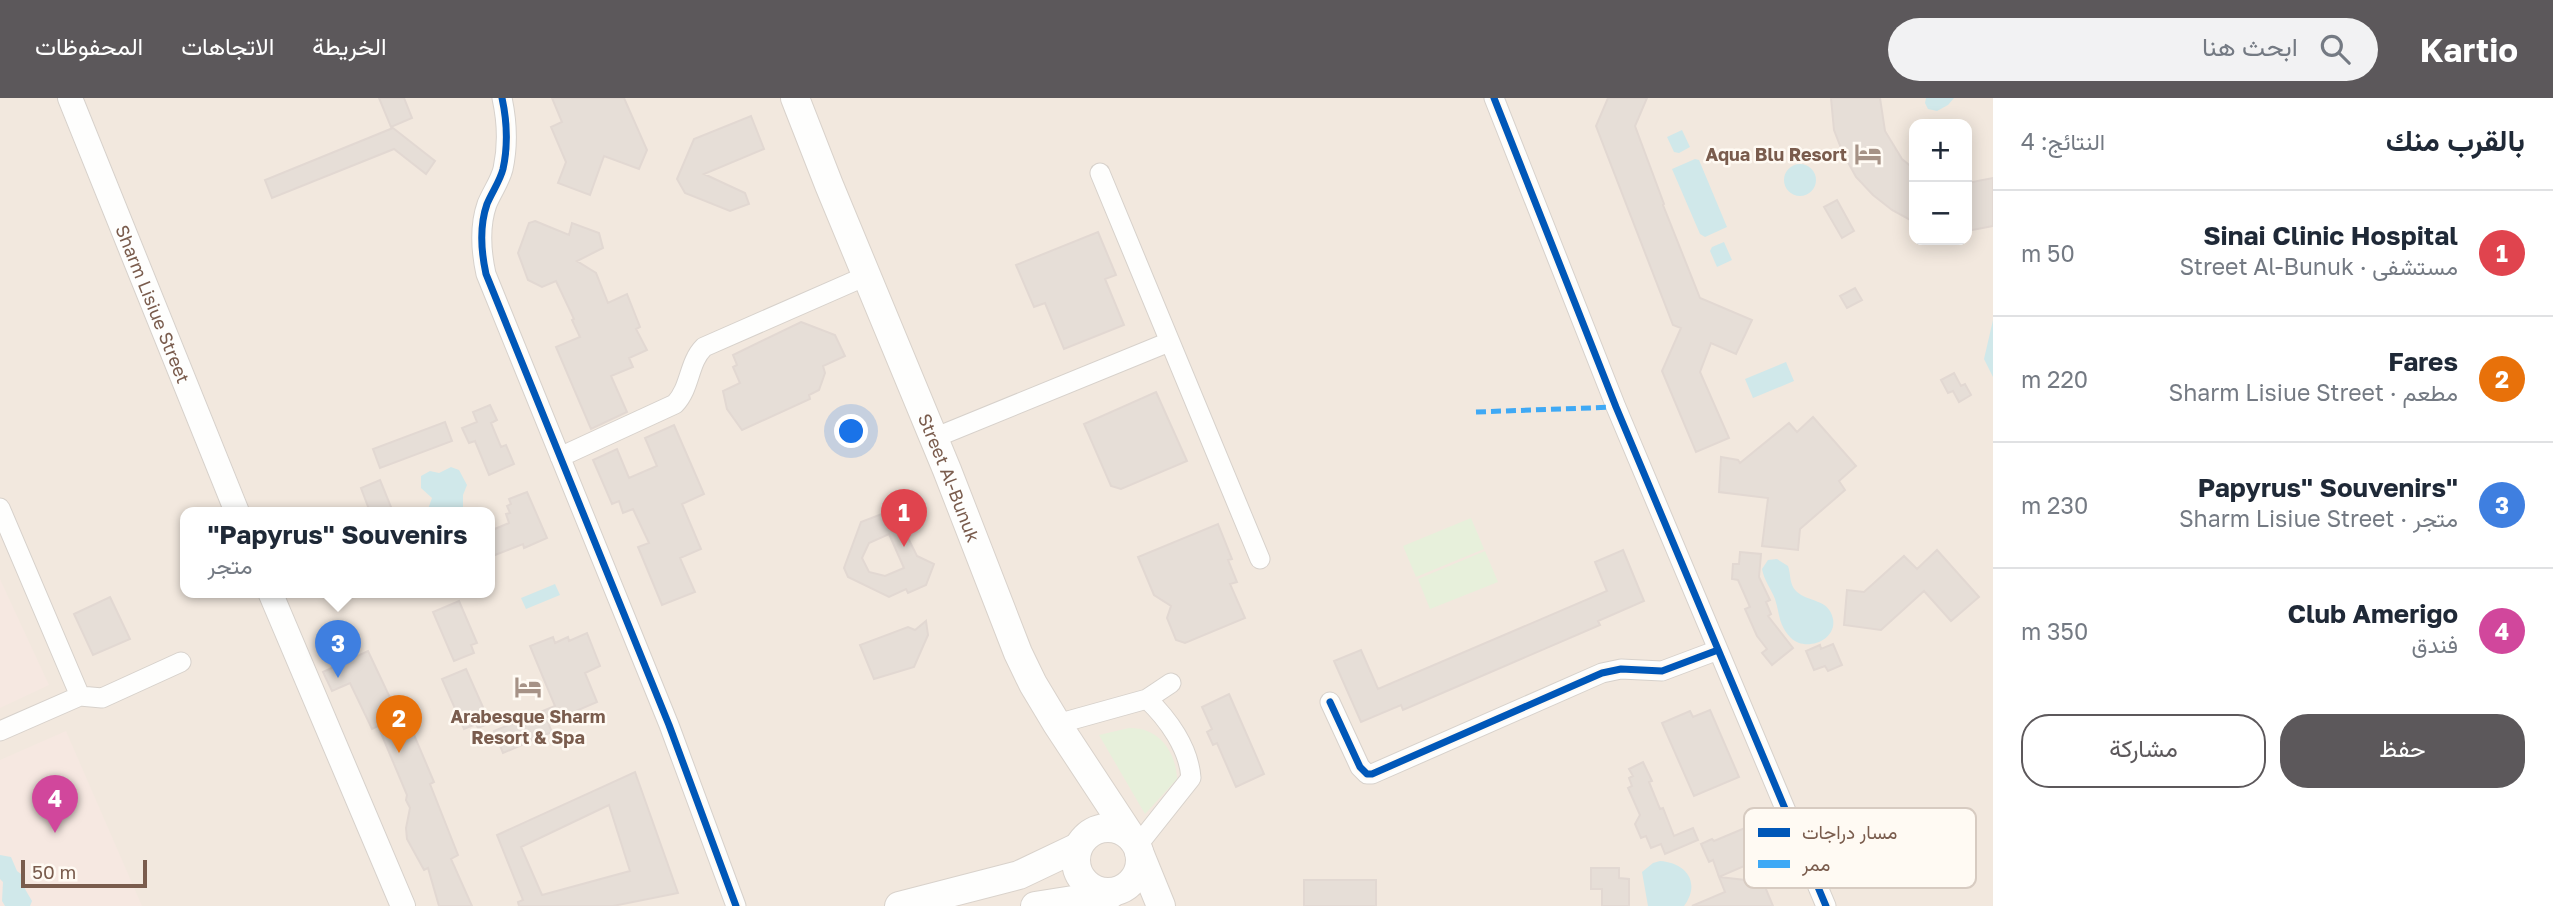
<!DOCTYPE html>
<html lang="ar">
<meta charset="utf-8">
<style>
:root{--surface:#fff;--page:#f2f2f3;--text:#1f2937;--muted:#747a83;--line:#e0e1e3;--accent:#5c585b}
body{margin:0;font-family:"Golos Text",Vazirmatn,sans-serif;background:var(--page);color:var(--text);direction:rtl}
.controls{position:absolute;right:21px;top:21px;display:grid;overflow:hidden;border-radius:14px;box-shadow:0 4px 18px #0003}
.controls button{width:63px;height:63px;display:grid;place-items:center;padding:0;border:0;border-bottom:2px solid var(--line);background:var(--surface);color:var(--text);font:35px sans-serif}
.scale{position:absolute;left:21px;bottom:18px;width:126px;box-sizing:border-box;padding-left:7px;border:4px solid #7a5c4d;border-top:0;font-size:19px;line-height:24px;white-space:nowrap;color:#7a5c4d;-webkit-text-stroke:5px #fffaf3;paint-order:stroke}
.you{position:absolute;left:852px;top:334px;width:24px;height:24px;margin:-18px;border:5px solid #fff;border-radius:50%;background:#1a73e8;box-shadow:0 0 0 10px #1a73e833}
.badge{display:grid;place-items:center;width:46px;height:46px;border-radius:50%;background:var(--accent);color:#fff;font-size:23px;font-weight:700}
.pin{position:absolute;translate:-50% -58px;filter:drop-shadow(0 2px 4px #0008)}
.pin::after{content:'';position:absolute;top:37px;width:24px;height:21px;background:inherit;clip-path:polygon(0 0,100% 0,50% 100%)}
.popup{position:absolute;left:180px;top:409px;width:315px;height:91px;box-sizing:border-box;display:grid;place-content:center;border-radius:14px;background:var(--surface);filter:drop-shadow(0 2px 5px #0005);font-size:23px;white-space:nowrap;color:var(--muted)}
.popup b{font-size:26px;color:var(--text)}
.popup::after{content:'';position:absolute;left:50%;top:100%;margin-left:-14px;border:14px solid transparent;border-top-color:var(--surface)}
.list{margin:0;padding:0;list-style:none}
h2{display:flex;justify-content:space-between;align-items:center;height:91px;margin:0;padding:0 28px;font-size:30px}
h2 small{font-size:23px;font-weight:400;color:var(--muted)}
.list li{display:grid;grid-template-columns:46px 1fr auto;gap:21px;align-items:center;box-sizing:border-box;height:126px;padding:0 28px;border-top:2px solid var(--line)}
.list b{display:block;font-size:26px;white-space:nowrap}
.list p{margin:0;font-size:23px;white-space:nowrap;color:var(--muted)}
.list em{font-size:23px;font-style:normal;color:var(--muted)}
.actions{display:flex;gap:14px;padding:21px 28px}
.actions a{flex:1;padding:16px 0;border:2px solid var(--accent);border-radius:28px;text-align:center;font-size:24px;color:var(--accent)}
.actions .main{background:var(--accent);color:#fff}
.icon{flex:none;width:38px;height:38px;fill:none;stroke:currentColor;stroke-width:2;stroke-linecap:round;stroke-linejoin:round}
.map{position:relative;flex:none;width:1993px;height:808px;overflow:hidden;direction:ltr}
header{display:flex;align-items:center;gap:42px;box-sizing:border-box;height:98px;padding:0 35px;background:var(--accent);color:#fff}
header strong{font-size:33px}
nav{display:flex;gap:38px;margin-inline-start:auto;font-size:24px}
.search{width:490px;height:63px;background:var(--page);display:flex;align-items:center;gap:18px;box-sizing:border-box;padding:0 24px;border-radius:38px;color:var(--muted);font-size:26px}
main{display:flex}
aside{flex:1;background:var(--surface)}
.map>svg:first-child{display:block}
</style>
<header>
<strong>Kartio</strong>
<div class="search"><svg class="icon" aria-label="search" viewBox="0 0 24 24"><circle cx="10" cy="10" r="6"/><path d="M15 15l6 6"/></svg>ابحث هنا</div>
<nav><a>الخريطة</a><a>الاتجاهات</a><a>المحفوظات</a></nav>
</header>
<main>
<aside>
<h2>بالقرب منك<small>النتائج: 4</small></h2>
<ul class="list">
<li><span class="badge" style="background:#e0444e">1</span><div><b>Sinai Clinic Hospital</b><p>مستشفى · Street Al-Bunuk</p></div><em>50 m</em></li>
<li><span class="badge" style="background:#e8710a">2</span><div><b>Fares</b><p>مطعم · Sharm Lisiue Street</p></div><em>220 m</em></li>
<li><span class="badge" style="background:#3f7fe0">3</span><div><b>&quot;Papyrus&quot; Souvenirs</b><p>متجر · Sharm Lisiue Street</p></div><em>230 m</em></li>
<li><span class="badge" style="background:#d1479c">4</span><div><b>Club Amerigo</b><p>فندق</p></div><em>350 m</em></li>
</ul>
<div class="actions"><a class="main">حفظ</a><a>مشاركة</a></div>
</aside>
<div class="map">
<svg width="1993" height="808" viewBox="0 0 1993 808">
<rect width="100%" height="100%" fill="#f9f5f0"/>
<path fill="#f2e8de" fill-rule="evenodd" d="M0,0H1993V808H0ZM1914,26H1967V142H1914ZM186,414H490V494H186Z"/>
<path fill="#f6e8e1" d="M0,481L49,587L0,610Z
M66,633L142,808H0V662Z"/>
<path fill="#e7f0db" d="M1471,420L1484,451L1416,479L1403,448Z
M1485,453L1498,484L1430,511L1418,481Z
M1129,630C1158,629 1176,653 1177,681L1145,716L1099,637Z"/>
<path fill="#d0e8ea" d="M1926,0H1954L1948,7L1937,13L1928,11L1925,5Z
M1682,32L1690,49L1679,55L1674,54L1667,39Z
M1695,61L1699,62L1727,129L1705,139L1700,136L1672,71Z
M1784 82a16 16 0 1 1 32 0a16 16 0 1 1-32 0Z
M1724,144L1732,162L1717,169L1710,153L1712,149Z
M1993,222V279L1984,261Z
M1786,264L1794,283L1753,300L1745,281Z
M451,369L459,372L467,387L463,397V411L455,414H427L432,400L421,390V378L430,373L439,375Z
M1777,461L1788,468C1791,476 1789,486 1796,493C1808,505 1829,500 1833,521C1837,543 1805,554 1791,540C1778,527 1780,516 1775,501C1771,491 1764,482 1762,471L1768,462Z
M555,486L560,497L526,511L521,500Z
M0,757L11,759L17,773L25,779V791L32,803L30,808H5L2,803L3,784L0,781Z
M1660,763C1687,765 1701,785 1684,808H1648L1642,774L1653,765Z"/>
<path fill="#e6ded7" stroke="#e2d8d2" stroke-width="2" fill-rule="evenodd" d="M379,0H404L412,20L391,29Z
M552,0H624L647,52L639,71L604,58L590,97L558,85L566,64L551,29L562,24Z
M1608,0H1647L1635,28L1664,106L1663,107L1700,200L1752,222L1736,256L1711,245L1700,274L1729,340L1696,354L1662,273L1681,230L1673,227L1596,28Z
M1831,0H1880L1885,33L1902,61L1914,71V124L1892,112L1873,97L1856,79L1843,55L1834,32Z
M751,18L764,51L704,76L745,95L749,106L730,113L685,95L677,81L694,41Z
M393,30L435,63L426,76L394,51L272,100L265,82Z
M1993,80V128L1967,133V85Z
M1837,102L1854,133L1842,140L1824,109Z
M535,123L569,137L572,125L599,135L603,150L577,163L596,175L608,205L627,196L640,229L636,231L647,252L629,260L633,269L611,278L627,314L591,331L556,249L580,239L572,222L574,221L556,183L542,189L528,182L518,155L529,125Z
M1098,134L1116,177L1105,181L1124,227L1064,251L1045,205L1034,209L1016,167Z
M1855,190L1862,202L1847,210L1840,198Z
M801,224L835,237L845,258L823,268L825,275L819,292L809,297L810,301L742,332L727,311L723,293L740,285L733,269L737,267L733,257Z
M1954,275L1961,288L1965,286L1971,297L1959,304L1953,293L1948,295L1941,282Z
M1156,294L1187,363L1121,391L1111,388L1084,326Z
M490,307L497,322L491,325L501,349L506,347L514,366L489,377L475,343L469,345L462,330L477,324L473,314Z
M1813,319L1856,368L1839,383L1845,392L1800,431L1798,452L1762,448L1768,400L1719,394L1721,359L1738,362L1740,365L1789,325L1797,334Z
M445,324L452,343L380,370L373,351Z
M674,327L704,396L682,406L701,451L680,460L695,494L662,507L638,449L649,445L633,411L623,415L619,403L612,406L593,362L617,351L629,380L657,368L645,340Z
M380,382L393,414H370L361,390Z
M527,394L547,440L524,450L523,446L490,459V433L509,425L506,416L510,415L507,408L511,406L509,401Z
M892,412L914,421L907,438L917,458L934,466L926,487L908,495L906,491L889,499L848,479L844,470L861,424ZM889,436L904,470L885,478L869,474L862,460L869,445Z
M1218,426L1232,461L1228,462L1237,484L1230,486L1245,520L1185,545L1176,542L1167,520L1171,508L1154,497L1138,459Z
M1623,452L1644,503L1598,523L1600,527L1426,602L1403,612L1401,607L1361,624L1334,563L1361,552L1378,591L1607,493L1595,464Z
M1937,452L1979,499L1951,523L1924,493L1881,532L1844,527L1847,492L1864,494L1904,458L1917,471Z
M1740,454L1761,456L1759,479L1770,502L1766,504L1771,516L1768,518L1793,550L1772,567L1762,555L1767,551L1757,538L1745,511L1750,509L1738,482L1732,481L1733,466H1739Z
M110,499L130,541L93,557L74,516Z
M459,503L477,545L471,547L474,555L454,563L433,514Z
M926,523L928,537L914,569L874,581L860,547L908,529L915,532Z
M587,535L600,568L585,575L597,604L548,625L552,634L503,655L494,633L555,608L530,548L553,539L555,545L568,539L569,543Z
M1833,546L1842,567L1828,573L1825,568L1814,572L1806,553L1820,547L1821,551Z
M368,553L400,621L406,618L434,684L430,686L458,757L451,761L472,808H439L428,770L424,772L407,741L406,730L410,710L406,702L407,697L378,628L372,631L350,585L332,593L323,574Z
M466,571L490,625L478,630L476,626L464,631L442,581Z
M1229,596L1264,676L1236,689L1217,645L1213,647L1207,634L1212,631L1202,609Z
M1710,612L1739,679L1694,698L1662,625L1690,613L1693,619Z
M1643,664L1652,683L1649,684L1660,711L1663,710L1674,738L1693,730L1698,742L1665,756L1661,746L1651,750L1646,738L1641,740L1635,726L1640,717L1628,690L1632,688L1629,680L1633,678L1629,671Z
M635,674L678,795L613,808H519L518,804L523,802L497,737ZM609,707L630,773L542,797L521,749Z
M1752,727L1765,759L1719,779L1713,762L1709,764L1701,746L1712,741L1714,743Z
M1591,770H1619V780L1629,781V808H1602V791H1591Z
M1719,779L1763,784L1773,808H1692L1725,794Z
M1304,782H1376V808H1304Z"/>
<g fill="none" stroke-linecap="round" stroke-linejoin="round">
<defs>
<path id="minor" d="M502,0C507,23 508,48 503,71C500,83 492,94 487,106C479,129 481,153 486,176L669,627L736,808
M1494,0L1616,309L1826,808
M1100,75L1260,461
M934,340L1169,244
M560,359L675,306C691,289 688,265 704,249L866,178
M0,410L80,598L102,600L181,564
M1330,604L1360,669L1367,676H1372L1602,575L1621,571L1662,573L1718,552
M1057,626L1147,601
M0,633L80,598
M1137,748L1191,680C1189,650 1168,621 1147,601L1171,585"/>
<g id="tertiary">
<path id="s1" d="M70,0L237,414"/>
<path d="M270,494L403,808"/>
</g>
<g id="secondary">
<path id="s2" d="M795,0L829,87L947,372L1018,555L1033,586L1057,626L1134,743"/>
<circle cx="1108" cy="762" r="32"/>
<path d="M1139,754L1161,808"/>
<path d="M899,808L1019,777L1078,749"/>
<path d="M1035,808L1111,796"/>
</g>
</defs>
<use href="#minor" stroke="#d7d1cb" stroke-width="21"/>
<use href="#tertiary" stroke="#d7d1cb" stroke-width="26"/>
<use href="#secondary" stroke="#d9d2cb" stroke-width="30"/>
<use href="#minor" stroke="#fefefd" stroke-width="19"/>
<use href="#tertiary" stroke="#fefefd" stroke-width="24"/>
<use href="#secondary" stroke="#fefefd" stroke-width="28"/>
<path stroke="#3fa9f5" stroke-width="5" stroke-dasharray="10 5" stroke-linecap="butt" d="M1476,314L1616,309"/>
<defs>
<path id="cycleway" d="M502,0C507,23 508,48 503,71C500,83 492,94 487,106C479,129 481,153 486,176L669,627L736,808
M1494,0L1616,309L1826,808
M1330,604L1360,669L1367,676H1372L1602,575L1621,571L1662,573L1718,552"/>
</defs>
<use href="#cycleway" stroke="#fffaf3" stroke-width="11"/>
<use href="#cycleway" stroke="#0057b8" stroke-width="7"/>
</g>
<defs>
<symbol id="hotel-bare" viewBox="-9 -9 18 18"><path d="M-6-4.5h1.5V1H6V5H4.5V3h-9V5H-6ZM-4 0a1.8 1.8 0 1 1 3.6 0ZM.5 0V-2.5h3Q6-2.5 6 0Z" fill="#a69286" stroke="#fffaf3" stroke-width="2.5" paint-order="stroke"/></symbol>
</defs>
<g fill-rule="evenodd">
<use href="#hotel-bare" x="1849" y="37" width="38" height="38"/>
<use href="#hotel-bare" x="509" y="570" width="38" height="38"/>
</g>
<g text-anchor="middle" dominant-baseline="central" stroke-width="5" stroke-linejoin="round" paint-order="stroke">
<g font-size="18" font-weight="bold" fill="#7a5c4d" stroke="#fffaf3" text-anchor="end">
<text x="1847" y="56">Aqua Blu Resort</text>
<text x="528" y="618" text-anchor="middle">Arabesque Sharm<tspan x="528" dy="21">Resort &amp; Spa</tspan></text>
</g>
<g font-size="18" fill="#7a5c4d" stroke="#fffaf3">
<text stroke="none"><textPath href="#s1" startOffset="222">Sharm Lisiue Street</textPath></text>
<text stroke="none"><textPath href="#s2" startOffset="410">Street Al-Bunuk</textPath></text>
</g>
</g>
<rect x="1744" y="710" width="232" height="80" rx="10" fill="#fffaf3" stroke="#d7cbc1" stroke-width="2"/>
<rect x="1758" y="730" width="32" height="9" fill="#0057b8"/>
<rect x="1758" y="762" width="32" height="8" fill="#3fa9f5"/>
<g font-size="19" fill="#7a5c4d">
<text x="1802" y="741">مسار دراجات</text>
<text x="1802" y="773">ممر</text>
</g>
</svg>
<div class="controls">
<button>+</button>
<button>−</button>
</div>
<div class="scale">50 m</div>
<div class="you"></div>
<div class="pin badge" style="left:904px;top:449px;background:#e0444e">1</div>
<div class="pin badge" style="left:399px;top:655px;background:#e8710a">2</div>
<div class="pin badge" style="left:338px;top:580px;background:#3f7fe0">3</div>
<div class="popup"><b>&quot;Papyrus&quot; Souvenirs</b>متجر</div>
<div class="pin badge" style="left:55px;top:735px;background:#d1479c">4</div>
</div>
</main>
